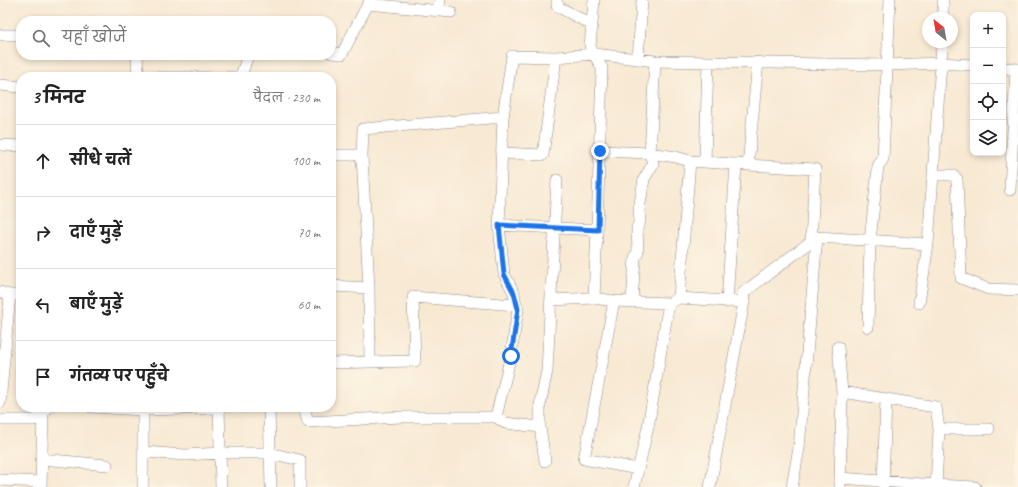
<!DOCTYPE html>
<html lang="hi">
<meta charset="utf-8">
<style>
:root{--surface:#fff;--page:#f6f6f6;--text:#222;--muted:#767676;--line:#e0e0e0}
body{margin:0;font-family:Caveat,"Playpen Sans Deva",sans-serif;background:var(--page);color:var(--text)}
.controls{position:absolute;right:12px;top:12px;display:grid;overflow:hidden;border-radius:8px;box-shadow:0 2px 6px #0003}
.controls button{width:36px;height:36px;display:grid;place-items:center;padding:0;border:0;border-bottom:1px solid var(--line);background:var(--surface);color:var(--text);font:20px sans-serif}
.compass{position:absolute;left:922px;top:12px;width:36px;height:36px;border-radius:50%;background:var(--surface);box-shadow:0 2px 6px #0003;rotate:329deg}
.stop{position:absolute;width:12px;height:12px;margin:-9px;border:3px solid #1a73e8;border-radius:50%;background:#fff}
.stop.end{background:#1a73e8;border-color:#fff;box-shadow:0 1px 4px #0008}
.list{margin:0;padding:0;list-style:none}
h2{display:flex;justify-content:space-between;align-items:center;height:52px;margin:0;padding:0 16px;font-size:17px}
h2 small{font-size:13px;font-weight:400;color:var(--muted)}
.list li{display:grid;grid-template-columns:26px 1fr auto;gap:12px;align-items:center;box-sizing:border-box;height:72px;padding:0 16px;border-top:1px solid var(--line)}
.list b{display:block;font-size:15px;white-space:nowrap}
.list em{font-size:13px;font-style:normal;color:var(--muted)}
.icon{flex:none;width:22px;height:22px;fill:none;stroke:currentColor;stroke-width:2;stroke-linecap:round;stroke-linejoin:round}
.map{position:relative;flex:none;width:1018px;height:487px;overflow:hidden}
.search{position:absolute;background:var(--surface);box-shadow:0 2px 6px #0003;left:16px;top:16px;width:320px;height:44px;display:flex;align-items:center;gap:10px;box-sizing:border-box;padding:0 14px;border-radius:16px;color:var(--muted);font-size:15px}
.panel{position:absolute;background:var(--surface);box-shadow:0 2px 6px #0003;left:16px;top:72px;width:320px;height:340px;border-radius:16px}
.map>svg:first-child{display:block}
</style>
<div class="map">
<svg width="1018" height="487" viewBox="0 0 1018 487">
<rect width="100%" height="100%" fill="#fcf5e5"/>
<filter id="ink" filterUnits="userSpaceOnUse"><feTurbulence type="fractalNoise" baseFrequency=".025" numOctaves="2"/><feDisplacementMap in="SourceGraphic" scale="8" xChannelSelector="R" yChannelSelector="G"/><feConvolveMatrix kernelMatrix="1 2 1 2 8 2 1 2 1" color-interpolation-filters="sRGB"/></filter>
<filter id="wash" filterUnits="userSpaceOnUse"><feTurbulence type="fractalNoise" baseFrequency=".012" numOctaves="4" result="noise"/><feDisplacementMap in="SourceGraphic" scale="16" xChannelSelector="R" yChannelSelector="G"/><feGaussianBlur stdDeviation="0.9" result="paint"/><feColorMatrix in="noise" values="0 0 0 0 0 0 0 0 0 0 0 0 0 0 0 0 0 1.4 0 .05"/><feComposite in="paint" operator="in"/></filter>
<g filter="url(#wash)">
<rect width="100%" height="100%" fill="#f8e9d3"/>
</g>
<g filter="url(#ink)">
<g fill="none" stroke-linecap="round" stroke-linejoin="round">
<defs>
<path id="minor" d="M557,0V6L592,25
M594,0L590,47L602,68L597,230
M438,11L440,0
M943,18V0
M0,35H21
M331,53L342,54L368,4L451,12
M137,55L138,77H241
M556,57L594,54L655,61L887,65L941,63L942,42
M638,59L642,0
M1003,68L1018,69
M241,76L248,55
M0,85L21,87
M0,145L21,146
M600,151L650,153L676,157L690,161L748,165L758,62
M331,155H362
M705,162L708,62
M748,165L815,169L811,241
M933,175H952L957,179L961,278L988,289L1018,290
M1010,190L1016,69
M499,225L503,117L512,56L556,57L543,155L503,153
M331,286L369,288L370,362L331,363
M369,288L362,155L363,129L503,117
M0,292L10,295H21
M679,298L690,161
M551,300L594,298
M673,301L679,298L744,302
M632,302L635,258L638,251L637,228L640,221L639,210L644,179L653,164L650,153L655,61
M727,302L736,164
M919,303L928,244
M516,305L514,293L504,274L499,225L597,230L594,298L614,301
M868,327L870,241L878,166L883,159L890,0
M838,347L842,392
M0,403L10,295
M91,407L143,410V487
M143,407V410L219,408
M219,407L221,487
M269,407L271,487
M304,407L308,422L401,417H496L511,355L518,309L516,305L413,297L415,361L370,362
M496,417L505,423L540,427
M0,420H35L49,407
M144,452L185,455L220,453H269L300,460V487
M41,459L107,465
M545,461L540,427V405L547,371L557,180
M840,478L936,485
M0,480L41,482
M41,487L43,414
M634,487L648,427L669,303L614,301L584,459L638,469
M710,487L744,302L743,293L817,237L928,244L941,63L973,65
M792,487L799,448L817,237
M840,487L842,392L936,407L939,429
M883,487L886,399
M975,487L936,485L939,429H989"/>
</defs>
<use href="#minor" stroke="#8d8687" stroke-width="12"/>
<use href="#minor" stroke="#fff" stroke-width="11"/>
</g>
</g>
<g fill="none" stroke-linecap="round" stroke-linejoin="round" filter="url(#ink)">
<path stroke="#1a73e8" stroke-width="5" d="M511,356L518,309L514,293L504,274L499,225L598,230L600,151"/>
</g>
</svg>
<div class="controls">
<button>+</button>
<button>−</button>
<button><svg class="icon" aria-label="locate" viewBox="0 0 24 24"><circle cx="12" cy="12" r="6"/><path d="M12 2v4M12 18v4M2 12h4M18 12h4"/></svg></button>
<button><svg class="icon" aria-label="layers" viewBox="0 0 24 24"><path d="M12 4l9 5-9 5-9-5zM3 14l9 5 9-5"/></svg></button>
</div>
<svg class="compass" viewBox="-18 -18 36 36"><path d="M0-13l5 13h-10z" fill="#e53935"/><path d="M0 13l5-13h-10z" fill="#767676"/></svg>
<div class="stop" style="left:511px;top:356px"></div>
<div class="stop end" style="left:600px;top:151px"></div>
<div class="search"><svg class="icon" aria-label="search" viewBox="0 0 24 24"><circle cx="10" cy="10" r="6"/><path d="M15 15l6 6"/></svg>यहाँ खोजें</div>
<section class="panel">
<h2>3 मिनट<small>पैदल · 230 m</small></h2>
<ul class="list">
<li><svg class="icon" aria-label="ahead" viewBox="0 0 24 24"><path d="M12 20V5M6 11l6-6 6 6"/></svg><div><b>सीधे चलें</b></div><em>100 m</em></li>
<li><svg class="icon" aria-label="right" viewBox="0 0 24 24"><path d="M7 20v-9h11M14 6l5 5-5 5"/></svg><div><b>दाएँ मुड़ें</b></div><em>70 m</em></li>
<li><svg class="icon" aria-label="left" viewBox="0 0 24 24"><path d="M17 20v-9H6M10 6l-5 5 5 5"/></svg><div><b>बाएँ मुड़ें</b></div><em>60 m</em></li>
<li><svg class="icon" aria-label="arrive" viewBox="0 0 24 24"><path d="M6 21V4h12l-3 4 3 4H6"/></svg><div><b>गंतव्य पर पहुँचे</b></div></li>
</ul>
</section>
</div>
